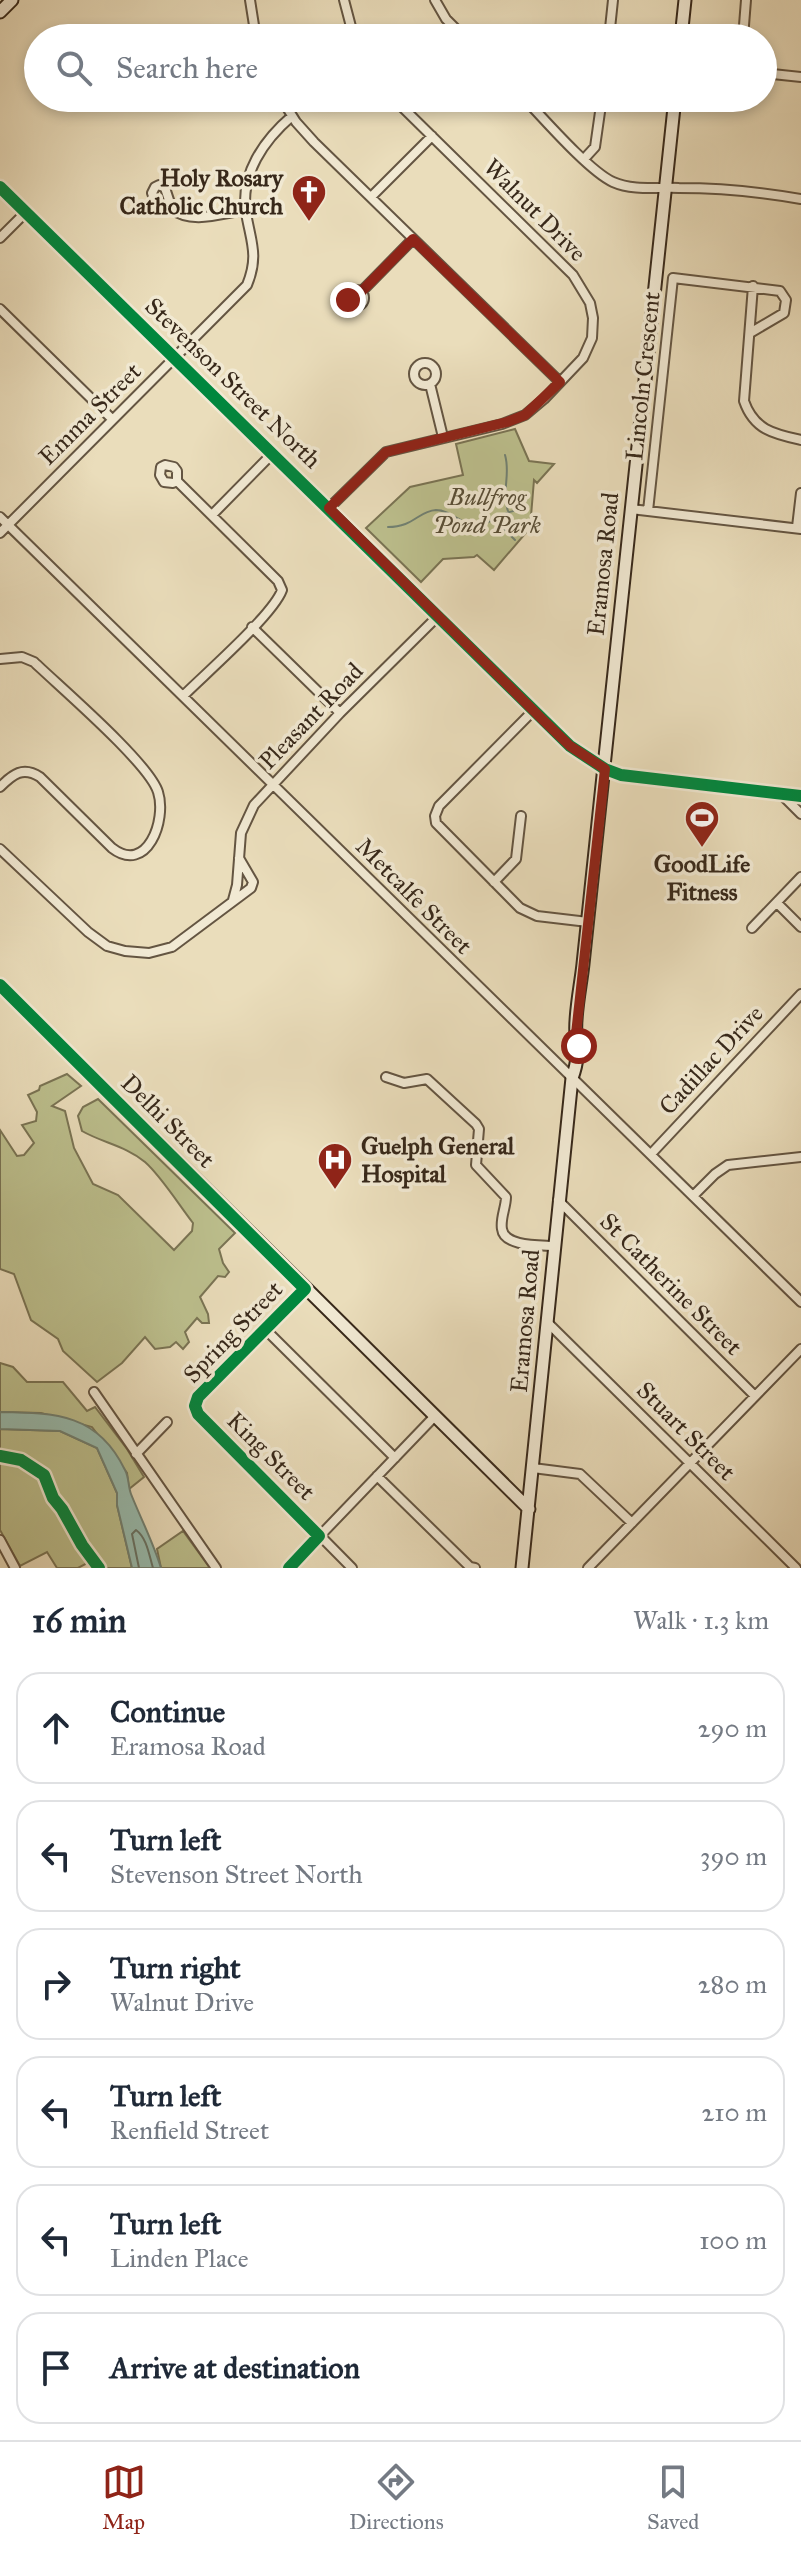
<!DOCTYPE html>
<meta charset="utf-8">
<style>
:root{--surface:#fff;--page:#f2f2f3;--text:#1f2937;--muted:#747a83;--line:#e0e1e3;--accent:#8f2418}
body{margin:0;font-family:"IM FELL Great Primer",serif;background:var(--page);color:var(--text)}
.stop{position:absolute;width:24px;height:24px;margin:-18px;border:6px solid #8f2418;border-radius:50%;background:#fff}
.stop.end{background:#8f2418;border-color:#fff;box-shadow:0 2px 8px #0008}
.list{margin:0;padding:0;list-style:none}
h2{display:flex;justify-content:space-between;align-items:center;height:104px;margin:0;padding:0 32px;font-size:34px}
h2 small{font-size:26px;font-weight:400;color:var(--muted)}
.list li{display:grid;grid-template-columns:52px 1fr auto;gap:24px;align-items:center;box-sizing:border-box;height:112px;margin:0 16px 16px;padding:0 16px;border:2px solid var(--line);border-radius:24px}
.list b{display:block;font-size:30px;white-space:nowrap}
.list p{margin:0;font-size:26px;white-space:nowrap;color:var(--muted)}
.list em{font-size:26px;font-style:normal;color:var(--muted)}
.icon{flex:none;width:44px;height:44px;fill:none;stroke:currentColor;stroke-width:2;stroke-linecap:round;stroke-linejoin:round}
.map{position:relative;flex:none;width:801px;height:1568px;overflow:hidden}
.search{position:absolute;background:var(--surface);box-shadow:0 4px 12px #0003;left:24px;right:24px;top:24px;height:88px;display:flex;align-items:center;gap:20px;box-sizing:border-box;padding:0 28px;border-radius:44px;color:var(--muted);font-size:30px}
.sheet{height:872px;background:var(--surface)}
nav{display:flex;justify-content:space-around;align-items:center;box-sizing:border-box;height:112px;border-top:2px solid var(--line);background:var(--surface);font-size:22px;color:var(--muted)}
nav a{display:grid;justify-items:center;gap:4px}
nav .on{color:var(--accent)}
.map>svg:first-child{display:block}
</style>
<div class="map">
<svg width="801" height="1568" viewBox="0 0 801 1568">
<rect width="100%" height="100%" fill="#eaddbb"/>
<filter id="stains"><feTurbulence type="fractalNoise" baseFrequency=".0025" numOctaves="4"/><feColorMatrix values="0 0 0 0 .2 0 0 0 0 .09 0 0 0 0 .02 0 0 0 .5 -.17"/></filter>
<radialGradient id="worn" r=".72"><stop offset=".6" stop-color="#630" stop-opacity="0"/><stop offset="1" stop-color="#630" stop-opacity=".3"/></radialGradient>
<path fill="#bcbf8d" stroke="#7a7454" stroke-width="2" d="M515,429L529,461L554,464L537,483L534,480L530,528L494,570L477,555L474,557L443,559L421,582L366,528L410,487L463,475L456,444Z
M67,1074L81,1086L52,1106L65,1111L74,1148L93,1184L118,1195L174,1250L192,1231L193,1223C179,1205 161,1176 145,1162C126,1146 103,1143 82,1131L78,1116L83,1107L98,1099L235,1233L219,1249L223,1263L229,1272L225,1277L218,1276L200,1297L208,1314L209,1323H202L197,1318L185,1332L189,1342L183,1349L176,1342L170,1347L155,1349L145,1337L122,1363L97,1382L63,1351L58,1339L31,1320L14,1274L0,1269V1130L17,1156L24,1155L34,1143L22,1125L36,1121L37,1112L28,1095L39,1090L40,1086Z
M0,1363L13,1367L27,1382H63L87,1411L95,1407L127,1449L144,1477L129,1489L127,1473L92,1427L41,1413L0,1412Z
M0,1429L60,1431L97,1448L117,1493V1505L132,1568H93L89,1562L78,1568H57L47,1552L20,1566L0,1530Z
M183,1531L210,1568H161L157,1549Z"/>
<path fill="#98bcaf" stroke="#718173" stroke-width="2" d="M0,1412C57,1413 98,1414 125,1470C129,1477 128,1486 131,1494C141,1519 153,1542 161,1568H132L117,1505V1493L97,1448L60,1431L0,1429Z"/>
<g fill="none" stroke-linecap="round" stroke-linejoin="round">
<path stroke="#687264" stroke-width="2" d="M139,1568L132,1534L136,1530C147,1538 149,1555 153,1568"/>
<path stroke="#718173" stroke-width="2" d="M505,455C511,475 501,492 508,511
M497,517L501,526L515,540
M388,527C414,527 418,511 436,510C452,510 461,526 478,525C498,523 501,508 526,511"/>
<defs>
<path id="street" d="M250,0L256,38
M344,0L354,38
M435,0L446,19L465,38
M609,38L613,0
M743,38L746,0
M763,73L801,77
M281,98L296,122L314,142L560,382
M524,98C543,118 589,171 613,182C633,191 658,187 679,188C720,188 761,192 801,199
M584,159L595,147L602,98
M371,197L432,136
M172,209C162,208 155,203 152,193L155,187L159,185L165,188L172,209C191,225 223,213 246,210
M0,238L26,212
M753,286L744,401C754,430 774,434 801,440
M348 298a8 8 0 1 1 16 0a8 8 0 1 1-16 0Z
M361,292L413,239
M0,309L112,419
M414 374a11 11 0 1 1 22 0a11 11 0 1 1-22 0Z
M430,384L443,437
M177,481L173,483L164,482L160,475L161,467L165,465L174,467L177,471V481L278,581L282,590C273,615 205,674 183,696
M329,508L386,452L502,424L525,415L544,399L583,358L592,338L593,318L590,303L573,275L393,98
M631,509L801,529
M648,511L673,278L780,291L786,300L784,313L750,333
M212,515L273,453
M0,517L801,1302
M797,527L801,493
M0,533L247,285C259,256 251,242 246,213C240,174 264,140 292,116
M252,627L340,713
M0,659L22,657L34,662C60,687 149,763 158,792C167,820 147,875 112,848L40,777C23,766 13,774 0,787
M533,711L439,806L435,816L436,823L520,908L537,916L588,922
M782,795L801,814
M0,849L88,932L107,946L125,951L149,953L172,947L251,888L253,882L239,858
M494,882L516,859L521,816
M233,900L237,885L241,833L254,805L340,713L437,617
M777,903L801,927
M752,928L801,877
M386,1077L404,1083L427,1079L476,1124L479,1129L476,1165L506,1197C506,1207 500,1219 502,1229C504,1247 541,1245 554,1246
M651,1154L801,994
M694,1195L715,1174L728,1165L801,1157
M558,1200L755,1396
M305,1289L198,1397L196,1410L352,1568
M547,1322L796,1568
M266,1330L395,1458
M94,1392L216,1568
M136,1454L167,1422
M533,1468L580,1474L632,1523
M377,1476L470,1567L475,1568
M0,1540L15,1568
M289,1568L434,1417
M588,1568L801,1349"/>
<path id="secondary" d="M0,12L12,0
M681,38L685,0
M0,187L570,746L605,769L621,775L801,796
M0,985L529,1509
M522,1568L572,1078C578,1062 578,1051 576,1034C574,1016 581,984 583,964L675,98"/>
</defs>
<use href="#street" stroke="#645542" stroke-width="12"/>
<use href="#secondary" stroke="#37281a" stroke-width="15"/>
<use href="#street" stroke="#f1e9d3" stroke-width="8"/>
<use href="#secondary" stroke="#f1e9d3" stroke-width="11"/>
<defs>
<path id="cycleway" d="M0,187L570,746L605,769L621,775L801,796
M0,985L305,1289L198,1397L195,1406L198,1414L319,1536L289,1568
M0,1456L21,1460L44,1475L53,1498L62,1509L82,1545L99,1568"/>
</defs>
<use href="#cycleway" stroke="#f1e9d3" stroke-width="17"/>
<use href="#cycleway" stroke="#00873e" stroke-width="12"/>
</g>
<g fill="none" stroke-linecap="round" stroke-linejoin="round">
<path stroke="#8f2418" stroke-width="10" d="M348,300L351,292L357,290L361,292L413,239L560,382L525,415L507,422L386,452L329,508L544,721L570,746L605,769L576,1034L579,1046"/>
</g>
<defs>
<symbol id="church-pin" viewBox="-11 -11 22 30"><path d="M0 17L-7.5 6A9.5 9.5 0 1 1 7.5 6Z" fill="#8f2418" stroke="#f1e9d3"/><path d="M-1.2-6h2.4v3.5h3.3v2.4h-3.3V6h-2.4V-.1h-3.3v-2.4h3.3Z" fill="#fff"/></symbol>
<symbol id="stadium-pin" viewBox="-11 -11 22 30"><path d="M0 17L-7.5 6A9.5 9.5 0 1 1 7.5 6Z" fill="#8f2418" stroke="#f1e9d3"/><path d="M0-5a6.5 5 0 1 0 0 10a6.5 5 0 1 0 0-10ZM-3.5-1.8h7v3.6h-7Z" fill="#fff"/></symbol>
<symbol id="hospital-pin" viewBox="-11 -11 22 30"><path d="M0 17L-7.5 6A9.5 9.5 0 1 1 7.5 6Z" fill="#8f2418" stroke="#f1e9d3"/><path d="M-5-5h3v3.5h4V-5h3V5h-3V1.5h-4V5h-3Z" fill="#fff"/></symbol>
</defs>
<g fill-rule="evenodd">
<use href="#church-pin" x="289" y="172" width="40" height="54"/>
<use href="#stadium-pin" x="682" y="798" width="40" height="54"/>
<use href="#hospital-pin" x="315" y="1140" width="40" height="54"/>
</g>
<g text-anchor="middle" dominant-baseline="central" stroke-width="7" stroke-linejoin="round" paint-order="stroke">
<g font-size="24" font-weight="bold" fill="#37281a" stroke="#f1e9d3" text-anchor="end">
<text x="283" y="178">Holy Rosary<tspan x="283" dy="28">Catholic Church</tspan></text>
<text x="702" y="864" text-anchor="middle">GoodLife<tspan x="702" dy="28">Fitness</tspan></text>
<text x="361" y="1146" text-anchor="start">Guelph General<tspan x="361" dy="28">Hospital</tspan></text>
</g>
<g font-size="24" fill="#37281a" stroke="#f1e9d3">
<text transform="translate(535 210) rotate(45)">Walnut Drive</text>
<text transform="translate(643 376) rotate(-84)">Lincoln Crescent</text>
<text transform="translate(233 383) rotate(44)">Stevenson Street North</text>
<text transform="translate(90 414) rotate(-45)">Emma Street</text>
<text transform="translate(603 564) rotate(-84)">Eramosa Road</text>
<text transform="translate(311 716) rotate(-46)">Pleasant Road</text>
<text transform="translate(414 896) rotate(45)">Metcalfe Street</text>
<text transform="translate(711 1060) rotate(-47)">Cadillac Drive</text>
<text transform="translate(168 1121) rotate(45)">Delhi Street</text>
<text transform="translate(671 1284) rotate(45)">St Catherine Street</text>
<text transform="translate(525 1321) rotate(-85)">Eramosa Road</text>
<text transform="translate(233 1332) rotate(-46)">Spring Street</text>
<text transform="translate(686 1431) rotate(45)">Stuart Street</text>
<text transform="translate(271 1456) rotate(45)">King Street</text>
</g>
<g font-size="24" font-style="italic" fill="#584e37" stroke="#f1e9d3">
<text x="487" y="497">Bullfrog<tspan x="487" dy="28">Pond Park</tspan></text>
</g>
</g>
<rect width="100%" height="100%" filter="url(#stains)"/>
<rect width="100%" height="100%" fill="url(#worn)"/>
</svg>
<div class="stop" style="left:579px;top:1046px"></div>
<div class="stop end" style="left:348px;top:300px"></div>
<div class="search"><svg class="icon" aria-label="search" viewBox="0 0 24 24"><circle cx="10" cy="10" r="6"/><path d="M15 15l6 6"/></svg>Search here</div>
</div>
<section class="sheet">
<h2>16 min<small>Walk · 1.3 km</small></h2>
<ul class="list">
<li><svg class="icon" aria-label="ahead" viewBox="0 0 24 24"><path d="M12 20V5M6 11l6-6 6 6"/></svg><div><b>Continue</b><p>Eramosa Road</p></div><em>290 m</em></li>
<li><svg class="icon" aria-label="left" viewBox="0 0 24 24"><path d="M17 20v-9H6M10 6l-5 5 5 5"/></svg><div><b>Turn left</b><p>Stevenson Street North</p></div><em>390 m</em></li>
<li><svg class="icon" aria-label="right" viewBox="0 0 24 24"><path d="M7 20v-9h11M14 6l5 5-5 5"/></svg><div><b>Turn right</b><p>Walnut Drive</p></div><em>280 m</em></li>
<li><svg class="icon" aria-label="left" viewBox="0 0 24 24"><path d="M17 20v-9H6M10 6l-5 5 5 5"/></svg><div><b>Turn left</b><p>Renfield Street</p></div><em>210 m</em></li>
<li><svg class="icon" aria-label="left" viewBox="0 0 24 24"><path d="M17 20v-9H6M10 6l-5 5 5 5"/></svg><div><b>Turn left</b><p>Linden Place</p></div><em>100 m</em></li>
<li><svg class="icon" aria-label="arrive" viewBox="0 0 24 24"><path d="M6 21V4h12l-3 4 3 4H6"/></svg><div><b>Arrive at destination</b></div></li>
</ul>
</section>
<nav>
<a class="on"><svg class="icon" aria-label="map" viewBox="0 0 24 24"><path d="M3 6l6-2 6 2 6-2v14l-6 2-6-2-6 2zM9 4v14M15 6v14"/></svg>Map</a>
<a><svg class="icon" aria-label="directions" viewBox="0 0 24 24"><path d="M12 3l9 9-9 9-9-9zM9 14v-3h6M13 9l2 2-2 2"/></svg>Directions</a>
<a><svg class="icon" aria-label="saved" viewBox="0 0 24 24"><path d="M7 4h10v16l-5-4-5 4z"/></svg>Saved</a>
</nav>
